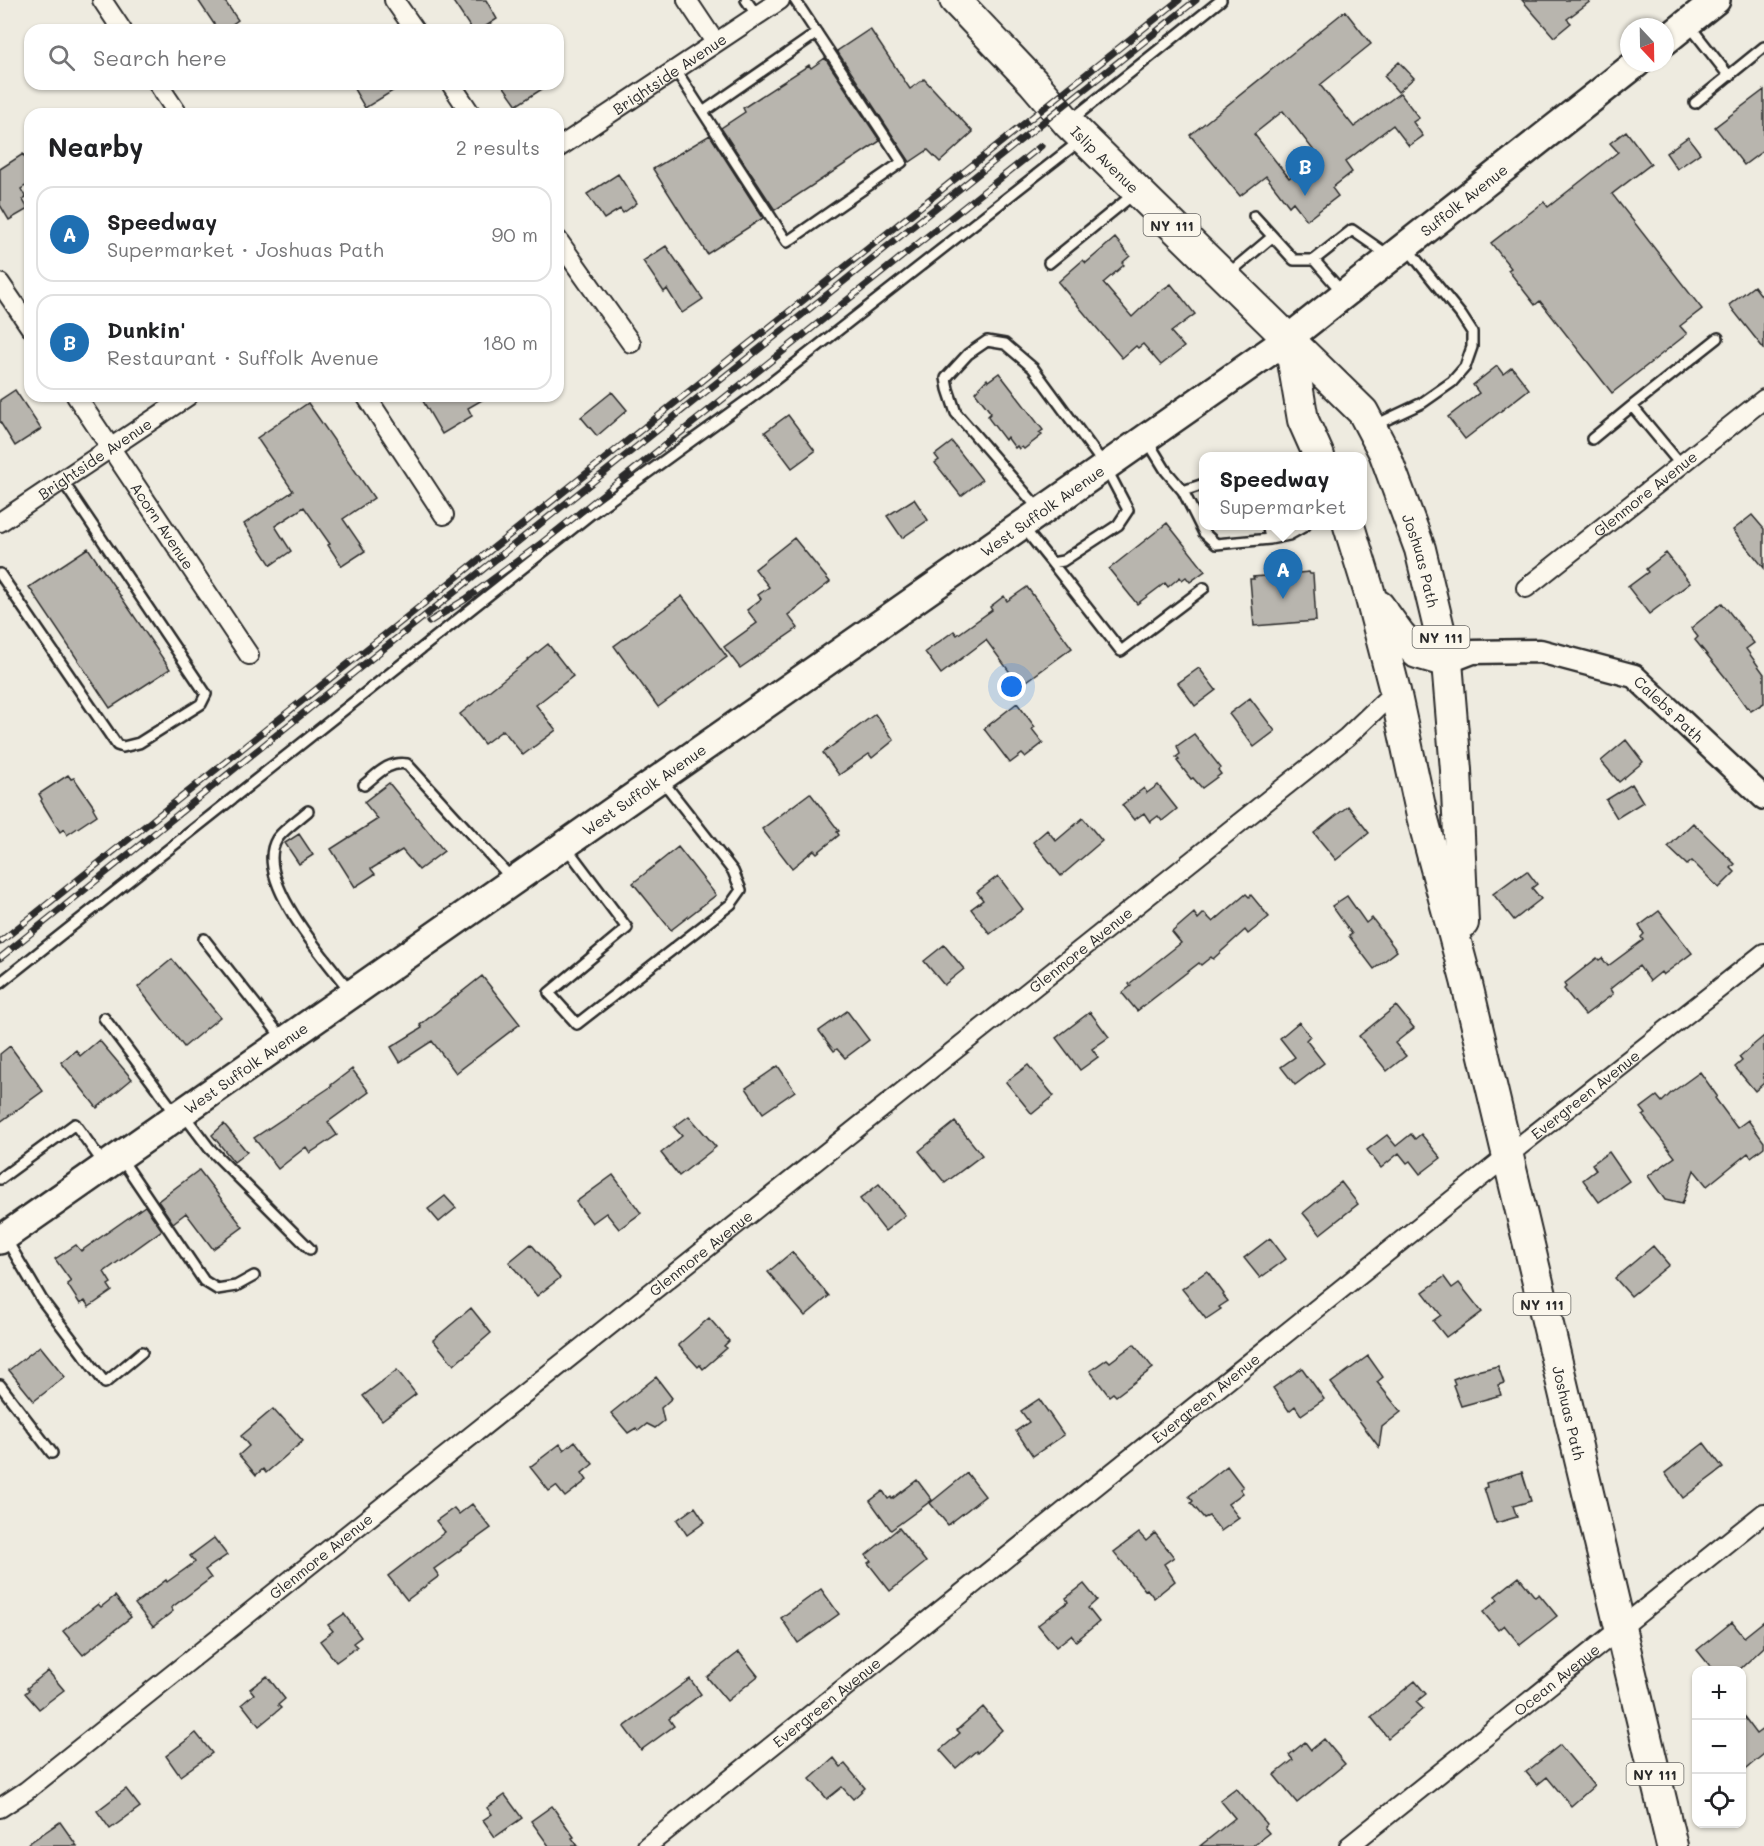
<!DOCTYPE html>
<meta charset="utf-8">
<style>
:root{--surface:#fff;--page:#f6f6f6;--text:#202124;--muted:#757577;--line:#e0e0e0;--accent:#1f6fb2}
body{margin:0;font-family:Mali,sans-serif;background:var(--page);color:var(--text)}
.controls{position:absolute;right:18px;bottom:18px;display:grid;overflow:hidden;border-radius:12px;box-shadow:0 2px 4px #0004}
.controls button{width:54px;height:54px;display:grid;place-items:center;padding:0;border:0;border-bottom:2px solid var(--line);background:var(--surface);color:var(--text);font:30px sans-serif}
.compass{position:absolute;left:1620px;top:18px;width:54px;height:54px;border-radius:50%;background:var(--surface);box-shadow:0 2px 4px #0004;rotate:158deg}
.you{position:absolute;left:1012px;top:687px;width:21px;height:21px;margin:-15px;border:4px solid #fff;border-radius:50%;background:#1a73e8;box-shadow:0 0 0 9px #1a73e833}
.badge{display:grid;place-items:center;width:39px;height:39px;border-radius:50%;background:var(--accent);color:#fff;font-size:20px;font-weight:700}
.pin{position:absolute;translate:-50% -50px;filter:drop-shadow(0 2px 3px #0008)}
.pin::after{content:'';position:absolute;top:32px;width:21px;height:18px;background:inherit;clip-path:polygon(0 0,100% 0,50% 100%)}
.popup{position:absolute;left:1199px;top:452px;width:168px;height:78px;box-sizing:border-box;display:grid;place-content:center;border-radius:12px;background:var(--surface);filter:drop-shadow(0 2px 4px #0005);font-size:20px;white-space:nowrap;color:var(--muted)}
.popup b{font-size:22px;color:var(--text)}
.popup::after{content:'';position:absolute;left:50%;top:100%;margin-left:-12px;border:12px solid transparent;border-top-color:var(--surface)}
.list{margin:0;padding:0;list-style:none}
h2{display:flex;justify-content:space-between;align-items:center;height:78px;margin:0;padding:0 24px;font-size:26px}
h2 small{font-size:20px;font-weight:400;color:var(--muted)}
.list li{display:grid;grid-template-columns:39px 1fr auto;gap:18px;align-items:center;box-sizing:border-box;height:96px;margin:0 12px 12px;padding:0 12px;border:2px solid var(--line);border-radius:18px}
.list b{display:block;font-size:22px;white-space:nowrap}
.list p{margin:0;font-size:20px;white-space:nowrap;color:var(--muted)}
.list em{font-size:20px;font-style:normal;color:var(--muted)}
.icon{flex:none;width:33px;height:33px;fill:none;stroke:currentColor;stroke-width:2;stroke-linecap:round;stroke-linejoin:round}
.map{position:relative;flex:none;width:1764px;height:1846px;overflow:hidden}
.search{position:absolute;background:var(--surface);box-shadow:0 2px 4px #0004;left:24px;top:24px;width:540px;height:66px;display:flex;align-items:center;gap:15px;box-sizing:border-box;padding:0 21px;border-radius:18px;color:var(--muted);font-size:22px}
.panel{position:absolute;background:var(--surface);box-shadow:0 2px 4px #0004;left:24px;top:108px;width:540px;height:294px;border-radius:18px}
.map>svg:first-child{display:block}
</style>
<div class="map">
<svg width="1764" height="1846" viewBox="0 0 1764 1846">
<rect width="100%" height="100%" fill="#eeebe0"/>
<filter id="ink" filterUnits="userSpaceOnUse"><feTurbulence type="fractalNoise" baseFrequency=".0167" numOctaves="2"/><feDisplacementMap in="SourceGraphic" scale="12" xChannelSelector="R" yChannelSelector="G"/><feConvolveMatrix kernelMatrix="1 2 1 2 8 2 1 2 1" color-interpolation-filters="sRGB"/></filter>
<g filter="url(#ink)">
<path fill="#b8b5ae" stroke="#2b2b2b" stroke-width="1.5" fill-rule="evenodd" d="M198,0H224L238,20L224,30H218Z
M452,0H486L497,19L480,30H472Z
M1522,0H1592L1567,19L1571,23L1554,37Z
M1345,11L1371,44L1320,85L1354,127L1400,93L1419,118L1413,122L1423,136L1409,146L1393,125L1345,162L1352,172L1332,188L1338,196L1307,220L1293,202L1289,206L1266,176L1240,196L1190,135ZM1283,111L1318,156L1289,178L1254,134Z
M870,29L910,89L924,79L973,132L940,162L928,150L910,162L837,51Z
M825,58L880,141L775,210L721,128L745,112L743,108L809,65L811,68Z
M1399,62L1414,78L1398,92L1384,76Z
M351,84H404L365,108Z
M502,84H550L517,105Z
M1764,90V150L1744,165L1715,127Z
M1626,131L1651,164L1612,194L1702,309L1680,326L1687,334L1612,393L1540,301L1535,305L1508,270L1511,268L1491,243L1544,202L1548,207L1618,152L1610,143Z
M710,135L763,218L707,254L653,169Z
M1688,137L1700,153L1677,169L1666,153Z
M23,154L30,166V183L21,189L26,198L23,200L28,209L9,220L0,205V169Z
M618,174L637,203L623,213L620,209L604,219L587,194Z
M1115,238L1130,256L1122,263L1124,265L1103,283L1132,317L1157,293L1171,284L1195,314L1171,332L1184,347L1161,365L1143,344L1138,348L1136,346L1122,358L1058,282L1083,260L1086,263Z
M666,246L703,299L682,313L667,289L664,292L643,261Z
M1754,286L1764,299V349L1729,305Z
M1497,366L1503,374L1512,367L1529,389L1465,439L1448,417L1479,393L1473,385Z
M999,373L1043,430L1039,433L1042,435L1024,449L1022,447L1019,449L1017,446L1015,448L1007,437L1005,440L989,419L988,416L991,413L975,392L987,379L988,381Z
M15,390L41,429L15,446L0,422V400Z
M612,392L627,410L597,436L581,417Z
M420,396H489L468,408L472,416L442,434Z
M308,403L374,498L343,519L365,551L342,566L328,545L330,544L304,507L275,526L291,551L271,565L244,524L293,491L257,438Z
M788,415L815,451L792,468L765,432Z
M952,442L982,480L961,496L935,463L939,460L935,455Z
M914,499L928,520L902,538L887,516Z
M1752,515L1764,529V568L1733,530Z
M1167,523L1205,571L1190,582L1186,577L1182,580L1180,577L1168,587L1165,583L1137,604L1109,569Z
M794,538L830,582L788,615L798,628L740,668L724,647L757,623L747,610L761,599L758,595L769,587L755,569Z
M88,548L170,669L110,708L29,587Z
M1666,553L1690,583L1649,614L1628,587L1648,572L1646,569Z
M1299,572V573L1309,572L1310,574H1313L1316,621L1254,626L1250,579H1254L1253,577L1264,576V574Z
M1027,587L1072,648L1020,686L986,640L941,674L925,652L954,631L957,635L992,610L990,607L1004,596L1007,601Z
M682,596L727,657L658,707L614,646Z
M1722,603L1754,643L1746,649L1764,674V703L1751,711L1748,707L1747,708L1725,677L1695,640L1698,637L1691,628Z
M548,644L573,676L536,705L556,730L523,755L503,730L484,744L460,714Z
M1199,668L1216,690L1195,706L1178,683Z
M1250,698L1275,731L1254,747L1229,714Z
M1017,703L1035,727L1032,729L1043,743L1025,757L1022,754L1010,763L984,729Z
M875,714L894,740L872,758L869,754L839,775L823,753Z
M1194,734L1221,768L1218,770L1221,774L1202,788L1193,778L1191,779L1177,761L1179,760L1176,757L1180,754L1177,746Z
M1626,740L1643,762L1619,782L1601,761Z
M68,775L71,779L74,778L94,807L93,808L97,815L67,835L64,829L60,832L41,801L42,799L39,794Z
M389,783L444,851L419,870L402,850L371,869L375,874L355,887L331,849L378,819L364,802Z
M1632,784L1643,802L1617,818L1606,800Z
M1158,785L1177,809L1162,821L1158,816L1150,822L1144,813L1134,820L1122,805L1144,788L1147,793Z
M810,793L839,831L837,832L839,835L817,853L814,850L792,868L762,829Z
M1348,806L1369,833L1336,860L1314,833Z
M1083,818L1102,841L1061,876L1033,842L1047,830L1056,841Z
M1693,823L1735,864L1731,868L1735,872L1719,888L1692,861L1687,865L1668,847Z
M299,834L313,855L299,864L285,843Z
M678,847L716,895L671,930L633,883Z
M1527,871L1537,884L1532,888L1541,899L1514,920L1493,894L1516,877L1517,878Z
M998,876L1023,909L990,934L971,909L983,900L977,892Z
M1246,894L1249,897L1251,895L1269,917L1248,934L1245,930L1213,959L1211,957L1201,965L1199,963L1137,1011L1122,993L1131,986L1129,984L1181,943L1172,932L1194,913L1198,919L1204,913L1213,922Z
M1347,896L1366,923L1372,918L1397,951L1374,969L1349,936L1352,934L1332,906Z
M1659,911L1692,953L1663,975L1661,972L1650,981L1639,966L1610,989L1613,994L1585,1015L1564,989L1566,987L1564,984L1597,958L1599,960L1602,958L1608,966L1643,940L1641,937L1644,934L1639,926Z
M944,945L964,969L944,985L924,961Z
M172,959L220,1017L184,1047L138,987Z
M482,976L520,1024L456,1073L432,1041L400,1062L391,1047L422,1028L420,1025Z
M1396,1006L1414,1028L1395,1043L1406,1056L1387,1071L1359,1036Z
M847,1011L869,1040L845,1058L837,1049L834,1051L819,1031Z
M1090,1012L1109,1037L1092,1049L1098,1057L1080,1070L1056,1038Z
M1299,1022L1310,1036L1306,1040L1324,1063L1295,1085L1281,1067L1295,1057L1280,1038Z
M1764,1036V1083L1755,1091L1735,1067L1742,1061L1739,1057Z
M99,1040L132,1079L97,1108L61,1062L76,1050L80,1056Z
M10,1046L43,1091L0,1122V1054Z
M1028,1065L1054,1096L1032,1114L1006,1082Z
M778,1066L795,1091L763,1113L746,1088Z
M352,1069L369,1092L328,1122L337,1135L310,1153L306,1147L278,1169L254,1138L332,1086L331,1085Z
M1700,1072L1717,1096L1715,1098L1737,1128L1748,1120L1764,1142V1147L1751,1157L1748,1153L1707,1186L1694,1170L1682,1204L1665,1200L1648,1176L1675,1157L1643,1116L1646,1114L1641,1108L1657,1096L1662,1102L1671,1093Z
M689,1116L716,1147L679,1176L661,1153L682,1136L674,1127Z
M955,1122L982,1155L945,1183L919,1151Z
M224,1124L247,1152L234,1162L212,1135Z
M1411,1134L1415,1139L1421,1134L1441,1158L1420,1174L1410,1161L1407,1163L1399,1153L1381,1168L1367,1150L1387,1135L1396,1146Z
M1609,1152L1629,1181L1599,1202L1583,1180L1596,1170L1592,1164Z
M199,1170L243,1227L213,1249L186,1213L173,1223L158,1201Z
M613,1175L641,1213L619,1229L606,1213L592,1223L576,1202Z
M1341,1182L1358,1204L1320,1234L1303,1213Z
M879,1184L905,1215L885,1231L860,1199Z
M445,1196L456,1208L439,1222L428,1209Z
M145,1206L162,1230L104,1272L111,1283L108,1285L112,1291L89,1307L85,1301L80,1304L67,1284L71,1281L55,1259L76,1245L81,1251Z
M1270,1238L1286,1259L1260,1278L1244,1258Z
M531,1244L560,1278L537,1296L509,1262Z
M1653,1246L1669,1265L1631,1296L1615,1278Z
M792,1252L829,1296L805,1316L768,1272Z
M1207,1271L1224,1294L1223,1295L1228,1301L1219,1307L1221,1309L1206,1319L1182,1289Z
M1444,1277L1452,1288L1459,1283L1482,1312L1454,1333L1453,1332L1446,1337L1433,1321L1441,1315L1423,1292Z
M471,1308L491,1333L454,1365L433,1340Z
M709,1318L729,1341L724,1346L727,1348L703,1369L700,1365L698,1367L678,1345Z
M1134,1344L1153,1368L1116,1396L1113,1393L1109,1396L1090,1371L1107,1359L1110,1362Z
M40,1346L65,1377L34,1401L9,1370Z
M1368,1356L1383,1377L1377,1382L1401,1412L1382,1427L1379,1447L1331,1383Z
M1498,1366L1504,1383L1498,1385L1501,1395L1461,1406L1453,1385L1455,1384L1453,1379L1468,1373Z
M1302,1368L1324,1399L1301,1415L1295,1406L1289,1411L1273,1388Z
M397,1370L416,1394L382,1420L363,1396Z
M656,1377L672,1398L661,1408L664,1421L655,1428L647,1424L638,1431L636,1428L628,1433L611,1413Z
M1039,1399L1064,1435L1033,1456L1016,1431L1029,1422L1021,1411Z
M273,1409L280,1417L281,1416L303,1441L266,1473L263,1469L256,1475L239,1455L249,1446L241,1436Z
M575,1441L593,1464L582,1473L587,1480L565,1497L556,1486L549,1491L530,1467L560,1444L564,1450Z
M1704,1443L1723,1468L1683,1498L1665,1473Z
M1227,1466L1243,1487L1240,1489L1243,1493L1228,1504L1239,1518L1221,1531L1209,1516L1204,1518L1191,1503L1193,1501L1189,1496Z
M1522,1472L1531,1501L1513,1506L1517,1517L1496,1523L1495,1520H1494L1484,1488L1487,1487L1486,1483Z
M967,1473L985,1496L948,1525L930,1503Z
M917,1480L932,1500L891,1530L870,1501L883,1491L888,1499L891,1497L892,1499Z
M472,1504L491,1528L434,1569L439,1576L407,1600L388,1576L445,1532L436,1521L454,1508L459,1514Z
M695,1507L705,1522L687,1535L677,1520Z
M899,1528L926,1562L890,1591L868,1563L871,1561L866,1555Z
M1139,1533L1146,1541L1155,1533L1174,1557L1164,1564L1175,1581L1154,1598L1147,1589L1145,1590L1114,1552Z
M214,1538L227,1555L205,1570L211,1578L171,1608L173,1611L153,1627L135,1604L166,1580L167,1582L195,1562L190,1556Z
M1519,1577L1535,1597L1539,1594L1557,1616L1520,1645L1504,1625L1498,1630L1483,1612L1498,1600L1495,1596Z
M1084,1584L1097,1600L1088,1608L1099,1622L1076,1641L1071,1635L1056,1647L1038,1625L1068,1602L1066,1598Z
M821,1589L839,1614L798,1643L781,1618Z
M115,1596L131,1617L83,1655L63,1631L98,1604L101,1607Z
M344,1614L361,1637L353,1643L357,1647L336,1662L320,1641L333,1631L328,1625Z
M1764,1621V1647L1738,1671H1714L1697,1650L1732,1622L1744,1637Z
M739,1652L758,1676L727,1701L707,1677Z
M48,1671L64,1690L39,1709L25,1693L29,1690L27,1688Z
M267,1676L285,1699L278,1705L281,1708L259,1726L242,1704L254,1694L250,1689Z
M690,1679L701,1694L669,1719L674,1726L641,1750L624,1727Z
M1415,1681L1426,1694L1416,1702L1423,1709L1388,1738L1371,1717Z
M983,1707L1002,1730L977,1753L976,1751L956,1768L940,1750L960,1733L957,1730Z
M1742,1714L1757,1734L1764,1729V1754L1742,1772Z
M196,1733L212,1753L180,1776L166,1756Z
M1324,1739L1345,1764L1297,1803L1274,1775L1293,1760L1289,1755L1305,1742L1311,1750Z
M1560,1745L1594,1786L1571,1806L1547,1777L1537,1785L1526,1772Z
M834,1758L841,1767L845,1764L865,1788L853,1799L842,1787L827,1799L810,1779Z
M1236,1788L1267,1824L1264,1827L1269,1833L1252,1846H1200L1235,1818L1220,1800Z
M126,1789L140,1807L110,1829L97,1811Z
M505,1795L522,1818L495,1837L483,1820L492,1814L487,1808Z
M552,1806L574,1837L572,1838L578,1846H549L531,1821Z
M60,1822L77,1846H25Z"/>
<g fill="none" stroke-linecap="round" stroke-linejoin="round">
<defs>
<path id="service" d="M746,0L756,14
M1689,25L1729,76
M675,69L787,242L902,162L795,0
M1695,103L1764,47
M703,112L817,33
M1071,120L1221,0
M1254,216L1294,260H1314L1352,230L1388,255
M1314,260L1342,292
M1049,263L1135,193
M1228,274L1272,237
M1373,426L1422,403L1452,382L1465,367L1472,347V332L1461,315L1407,248
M1592,439L1632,406
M1147,440L1166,471L1183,491L1204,484
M1681,465L1632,406L1718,338
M1183,491L1204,533L1216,544L1270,539
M1023,527L1052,563L1063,561L1118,525L1128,510L1105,466L1033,368L1005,344L987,341L968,354L946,378L948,389L956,413L1039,509
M1268,528L1270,539L1289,535L1305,526
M1052,563L1121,651L1204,588
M0,574L117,745L123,747L139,743L201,704L206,694L62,480
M364,785C378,774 388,761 407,764L512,879
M308,811C299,819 283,830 277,839C252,879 328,962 351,992
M566,847L627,928L549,993L577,1024L731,904L741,890L733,871L661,779
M204,939L283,1039
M0,983L592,513L767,386L1081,140
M104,1018L176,1114
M184,1115L209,1148L310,1249
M120,1157L204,1281L217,1289L236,1286L254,1276
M0,1179L75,1124L104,1164
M6,1239L42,1300L105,1383L142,1352
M0,1385L52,1453"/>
<g id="minor">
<path d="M102,0L122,30"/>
<path d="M394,0L415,30"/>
<path d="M687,0L715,42"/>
<path d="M158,84L178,114"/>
<path d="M451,84L471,114"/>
<path id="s1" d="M558,148L780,0"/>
<path d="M558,240L631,343"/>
<path d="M0,283L30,327"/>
<path id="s2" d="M76,396L249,655"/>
<path d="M366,396L444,515"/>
<path id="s3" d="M0,522L188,396"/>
<path id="s4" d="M1526,588L1764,399"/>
<path id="s5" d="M0,1808L26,1791L149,1693L1347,737L1395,691"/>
<path id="s6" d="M647,1846L1507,1156L1764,953"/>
<path id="s7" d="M1349,1846L1764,1513"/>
</g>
<g id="tertiary">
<path id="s8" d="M1447,662L1473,652L1540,651L1634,676L1764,798"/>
</g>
<g id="secondary">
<path d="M1665,41L1716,0"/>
<path id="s9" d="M0,1240L1289,338L1637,63"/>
</g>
<g id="primary">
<path id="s10" d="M955,0L1033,82L1068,123L1363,412L1384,452L1420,549L1447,662L1456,770L1463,923"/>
<path d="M1289,338L1303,420L1319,456"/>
<path id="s11" d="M1349,526L1369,591L1395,691L1422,816L1466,980L1672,1846"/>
<path d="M1379,606L1400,635L1417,653L1447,662"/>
</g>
</defs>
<use href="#service" stroke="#2b2b2b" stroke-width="14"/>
<use href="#minor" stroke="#2b2b2b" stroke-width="22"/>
<use href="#tertiary" stroke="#2b2b2b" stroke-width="27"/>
<use href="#secondary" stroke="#2b2b2b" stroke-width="32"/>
<use href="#primary" stroke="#2b2b2b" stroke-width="34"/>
<use href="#service" stroke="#fbf7ec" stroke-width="9"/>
<use href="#minor" stroke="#fbf7ec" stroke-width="18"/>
<use href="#tertiary" stroke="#fbf7ec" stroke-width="22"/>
<use href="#secondary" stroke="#fbf7ec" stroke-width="27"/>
<use href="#primary" stroke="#fbf7ec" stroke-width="30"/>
<defs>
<path id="rail" d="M429,622L466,599L543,542L1041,146
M0,942L1179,0
M0,958L347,678L1196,0"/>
</defs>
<use href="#rail" stroke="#2b2b2b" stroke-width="7"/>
<use href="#rail" stroke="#fbf7ec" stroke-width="4.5" stroke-dasharray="14" stroke-linecap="butt"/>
</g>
</g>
<g text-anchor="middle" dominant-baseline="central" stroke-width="5" stroke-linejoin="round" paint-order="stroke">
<g fill="#fbf7ec" stroke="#696865" stroke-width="1.5">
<rect x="1143.5" y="214" width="57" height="22" rx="4.5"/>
<rect x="1412.5" y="626" width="57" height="22" rx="4.5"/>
<rect x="1513.5" y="1293" width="57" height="22" rx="4.5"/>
<rect x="1626.5" y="1763" width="57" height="22" rx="4.5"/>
</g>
<g font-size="14" font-weight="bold" fill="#2b2b2b">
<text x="1172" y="225">NY 111</text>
<text x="1441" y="637">NY 111</text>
<text x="1542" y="1304">NY 111</text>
<text x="1655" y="1774">NY 111</text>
</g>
<g font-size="15" fill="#2b2b2b" stroke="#fbf7ec">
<text stroke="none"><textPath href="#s1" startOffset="134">Brightside Avenue</textPath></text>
<text stroke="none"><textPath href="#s10" startOffset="219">Islip Avenue</textPath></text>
<text stroke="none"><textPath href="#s9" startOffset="1796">Suffolk Avenue</textPath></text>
<text stroke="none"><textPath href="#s3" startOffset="114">Brightside Avenue</textPath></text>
<text stroke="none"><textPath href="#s4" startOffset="152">Glenmore Avenue</textPath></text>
<text stroke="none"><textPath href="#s9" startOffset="1272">West Suffolk Avenue</textPath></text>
<text stroke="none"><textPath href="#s2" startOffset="156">Acorn Avenue</textPath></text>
<text stroke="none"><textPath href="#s10" startOffset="740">Joshuas Path</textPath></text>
<text stroke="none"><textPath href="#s8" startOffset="240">Calebs Path</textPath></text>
<text stroke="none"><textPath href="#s9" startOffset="786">West Suffolk Avenue</textPath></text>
<text stroke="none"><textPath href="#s5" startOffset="1380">Glenmore Avenue</textPath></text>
<text stroke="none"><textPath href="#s9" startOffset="300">West Suffolk Avenue</textPath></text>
<text stroke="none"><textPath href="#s6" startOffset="1202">Evergreen Avenue</textPath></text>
<text stroke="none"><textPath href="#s5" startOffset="894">Glenmore Avenue</textPath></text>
<text stroke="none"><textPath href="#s6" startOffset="716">Evergreen Avenue</textPath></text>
<text stroke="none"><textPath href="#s11" startOffset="914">Joshuas Path</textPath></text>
<text stroke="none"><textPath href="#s5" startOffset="408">Glenmore Avenue</textPath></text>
<text stroke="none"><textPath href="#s7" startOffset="266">Ocean Avenue</textPath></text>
<text stroke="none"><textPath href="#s6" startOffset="230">Evergreen Avenue</textPath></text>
</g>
</g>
</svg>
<div class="controls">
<button>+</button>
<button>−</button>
<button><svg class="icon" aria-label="locate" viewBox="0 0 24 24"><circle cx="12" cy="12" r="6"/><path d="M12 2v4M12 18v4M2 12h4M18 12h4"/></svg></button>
</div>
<svg class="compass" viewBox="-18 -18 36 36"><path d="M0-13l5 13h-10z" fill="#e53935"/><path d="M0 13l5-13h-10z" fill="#757577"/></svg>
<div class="you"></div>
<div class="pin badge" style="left:1283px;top:599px">A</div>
<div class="popup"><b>Speedway</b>Supermarket</div>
<div class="pin badge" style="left:1305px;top:196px">B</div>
<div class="search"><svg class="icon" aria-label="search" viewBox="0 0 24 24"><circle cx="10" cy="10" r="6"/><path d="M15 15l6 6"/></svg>Search here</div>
<section class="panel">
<h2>Nearby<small>2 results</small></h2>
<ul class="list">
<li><span class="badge">A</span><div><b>Speedway</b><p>Supermarket · Joshuas Path</p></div><em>90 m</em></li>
<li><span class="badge">B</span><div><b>Dunkin'</b><p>Restaurant · Suffolk Avenue</p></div><em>180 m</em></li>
</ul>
</section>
</div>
